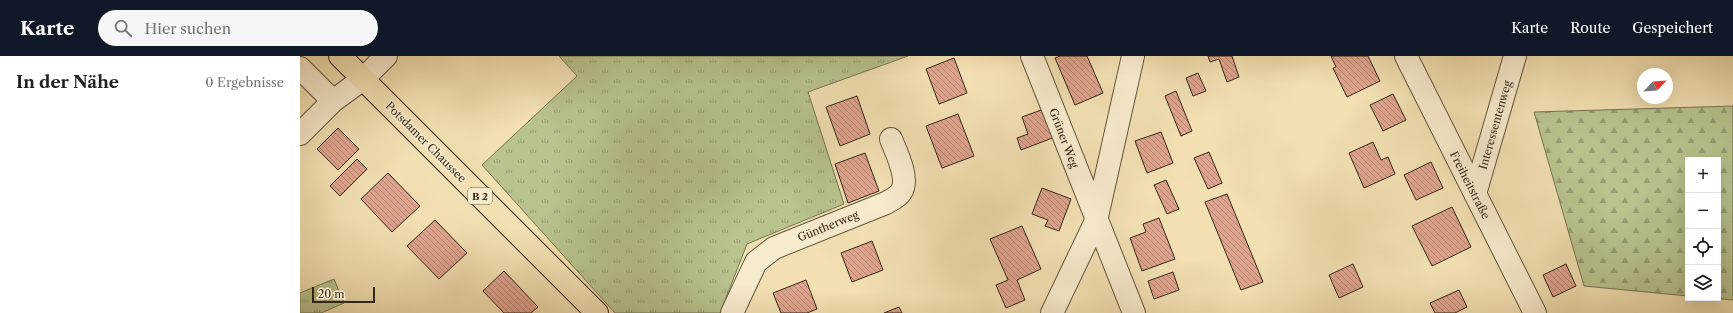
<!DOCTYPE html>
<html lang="de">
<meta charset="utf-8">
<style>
:root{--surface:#fff;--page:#f6f6f6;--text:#202124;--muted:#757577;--line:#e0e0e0;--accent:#111827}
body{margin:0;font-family:"Libre Caslon Text",serif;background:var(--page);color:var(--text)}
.controls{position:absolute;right:12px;bottom:12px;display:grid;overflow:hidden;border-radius:0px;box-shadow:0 4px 16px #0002}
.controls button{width:36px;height:36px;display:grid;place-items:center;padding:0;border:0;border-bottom:1px solid var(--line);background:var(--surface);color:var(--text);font:20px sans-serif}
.compass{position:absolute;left:1337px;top:12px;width:36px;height:36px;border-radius:50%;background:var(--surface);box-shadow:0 4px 16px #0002;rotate:65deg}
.scale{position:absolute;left:12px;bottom:10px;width:63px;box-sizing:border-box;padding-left:4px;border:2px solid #342717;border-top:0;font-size:11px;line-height:14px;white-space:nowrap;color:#342717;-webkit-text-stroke:3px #f7ebcd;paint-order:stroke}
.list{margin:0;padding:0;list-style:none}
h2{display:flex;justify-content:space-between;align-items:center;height:52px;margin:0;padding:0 16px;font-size:17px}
h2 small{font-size:13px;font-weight:400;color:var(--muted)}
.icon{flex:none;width:22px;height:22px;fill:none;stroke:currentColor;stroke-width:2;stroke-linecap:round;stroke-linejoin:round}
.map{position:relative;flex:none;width:1433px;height:257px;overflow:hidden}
header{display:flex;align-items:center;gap:24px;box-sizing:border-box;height:56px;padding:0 20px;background:var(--accent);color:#fff}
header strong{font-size:19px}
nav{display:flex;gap:22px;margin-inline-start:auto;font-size:14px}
.search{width:280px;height:36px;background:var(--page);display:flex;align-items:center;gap:10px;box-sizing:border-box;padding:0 14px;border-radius:22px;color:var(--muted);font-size:15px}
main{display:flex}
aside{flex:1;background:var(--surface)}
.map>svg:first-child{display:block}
</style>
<header>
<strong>Karte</strong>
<div class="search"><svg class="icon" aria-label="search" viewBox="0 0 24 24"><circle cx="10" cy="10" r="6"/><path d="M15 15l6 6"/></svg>Hier suchen</div>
<nav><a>Karte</a><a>Route</a><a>Gespeichert</a></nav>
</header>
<main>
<aside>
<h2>In der Nähe<small>0 Ergebnisse</small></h2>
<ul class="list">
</ul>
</aside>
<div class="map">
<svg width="1433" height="257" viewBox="0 0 1433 257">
<defs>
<pattern id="grass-tufts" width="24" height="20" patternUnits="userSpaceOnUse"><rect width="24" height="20" fill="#b8c38e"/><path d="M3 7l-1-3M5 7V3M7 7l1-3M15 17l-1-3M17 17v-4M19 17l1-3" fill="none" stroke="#969e73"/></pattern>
<pattern id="forest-firs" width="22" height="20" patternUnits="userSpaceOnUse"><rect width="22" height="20" fill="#b8c38e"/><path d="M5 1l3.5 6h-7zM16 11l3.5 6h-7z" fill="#969e73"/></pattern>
<pattern id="building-back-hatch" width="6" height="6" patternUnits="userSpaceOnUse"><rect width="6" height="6" fill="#e0a38d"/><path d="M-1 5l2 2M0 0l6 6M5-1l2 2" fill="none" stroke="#b68572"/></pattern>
</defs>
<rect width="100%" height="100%" fill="#f2e0b2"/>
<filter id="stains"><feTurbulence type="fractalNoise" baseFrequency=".005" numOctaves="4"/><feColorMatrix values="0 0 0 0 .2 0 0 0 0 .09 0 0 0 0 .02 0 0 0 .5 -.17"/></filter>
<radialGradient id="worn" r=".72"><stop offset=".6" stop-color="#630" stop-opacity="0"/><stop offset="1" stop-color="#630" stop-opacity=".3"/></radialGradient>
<path fill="url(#grass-tufts)" stroke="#767552" d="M259,0H608L508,36L544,148L447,188L420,257H315L182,109L277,20Z
M34,223L44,247L21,257H0V237Z"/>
<path fill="url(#forest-firs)" stroke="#767552" d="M1433,50V244L1411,242H1418V104H1388V240L1284,230L1234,56Z"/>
<path fill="url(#building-back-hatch)" stroke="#342717" d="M760,0H787L803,37L775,49L755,2Z
M908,0H932L939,21L927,26L919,3L910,6Z
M1031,0H1068L1080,25L1047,41L1033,12L1036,11Z
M654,2L667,37L639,48L626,13Z
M898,17L906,35L893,40L886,22Z
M876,35L892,75L881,80L865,40Z
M1093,38L1106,64L1083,75L1070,49Z
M557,40L570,78L540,90L526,51Z
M744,53L755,81L721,94L717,82L728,78L722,61Z
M658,58L674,100L642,112L626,70Z
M38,72L59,93L38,114L17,93Z
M861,76L873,107L847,117L835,85Z
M1073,86L1081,104L1088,101L1095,118L1064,132L1049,97Z
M909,96L922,127L908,133L894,102Z
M565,97L579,135L548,147L535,108Z
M57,103L67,113L40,140L30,130Z
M1131,106L1143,132L1116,144L1104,119Z
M88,117L120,150L92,176L61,143Z
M866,124L879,153L867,158L854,129Z
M742,132L771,143L759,175L745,170L748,164L732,158Z
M927,138L963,226L941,234L905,146Z
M1152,151L1171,191L1132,210L1112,170Z
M859,162L875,203L842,215L830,182L846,176L843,168Z
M135,164L167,197L139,223L107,190Z
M722,170L741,213L717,224L725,244L706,252L696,229L708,224L690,183Z
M572,185L583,214L552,226L541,197Z
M1053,208L1063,231L1039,242L1029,219Z
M1266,208L1276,230L1253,241L1243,219Z
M204,215L238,251L231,257H204L183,235Z
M873,216L879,234L854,243L848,225Z
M506,224L517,253L507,257H481L473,237Z
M1159,234L1167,251L1155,257H1135L1130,247Z
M599,251L602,257H584Z"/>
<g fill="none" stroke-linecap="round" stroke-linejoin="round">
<defs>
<path id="minor" d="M732,0L834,257
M1106,0L1235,257
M0,12L33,45
M0,78L33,45L63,23L86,0
M1175,138L1215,0
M432,257L456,206L474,192L586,147C591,144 598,141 601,136C610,123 596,96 591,83
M752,257L796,165L833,0"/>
<path id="major" d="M40,0L297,257"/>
</defs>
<use href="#minor" stroke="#64553e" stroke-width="24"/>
<use href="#major" stroke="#342717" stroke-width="24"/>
<use href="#minor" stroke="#f7ebcd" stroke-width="22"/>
<use href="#major" stroke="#f2e0b2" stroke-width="22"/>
</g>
<g text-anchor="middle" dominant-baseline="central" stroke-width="3.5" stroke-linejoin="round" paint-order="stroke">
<rect fill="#f7ebcd" stroke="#6e624e" stroke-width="1" x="168" y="132" width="24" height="16" rx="3"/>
<g font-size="10" font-weight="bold" fill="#342717">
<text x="180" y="140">B 2</text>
</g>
<g font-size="11" fill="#342717" stroke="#f7ebcd">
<text transform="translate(1195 69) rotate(-74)">Interessentenweg</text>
<text transform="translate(764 82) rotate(69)">Grüner Weg</text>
<text transform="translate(126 86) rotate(45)">Potsdamer Chaussee</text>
<text transform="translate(1170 129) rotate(63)">Freiheitstraße</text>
<text transform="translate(528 170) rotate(-22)">Güntherweg</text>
</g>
</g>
<rect width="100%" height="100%" filter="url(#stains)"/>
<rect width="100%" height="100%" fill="url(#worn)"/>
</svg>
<div class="controls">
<button>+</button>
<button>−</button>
<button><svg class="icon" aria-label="locate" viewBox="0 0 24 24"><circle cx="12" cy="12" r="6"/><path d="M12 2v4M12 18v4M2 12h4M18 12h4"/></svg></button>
<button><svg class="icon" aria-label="layers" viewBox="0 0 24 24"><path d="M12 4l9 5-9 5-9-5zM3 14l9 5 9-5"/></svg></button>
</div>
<svg class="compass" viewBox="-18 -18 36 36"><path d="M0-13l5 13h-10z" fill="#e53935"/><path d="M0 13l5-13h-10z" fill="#757577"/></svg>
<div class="scale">20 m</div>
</div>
</main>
